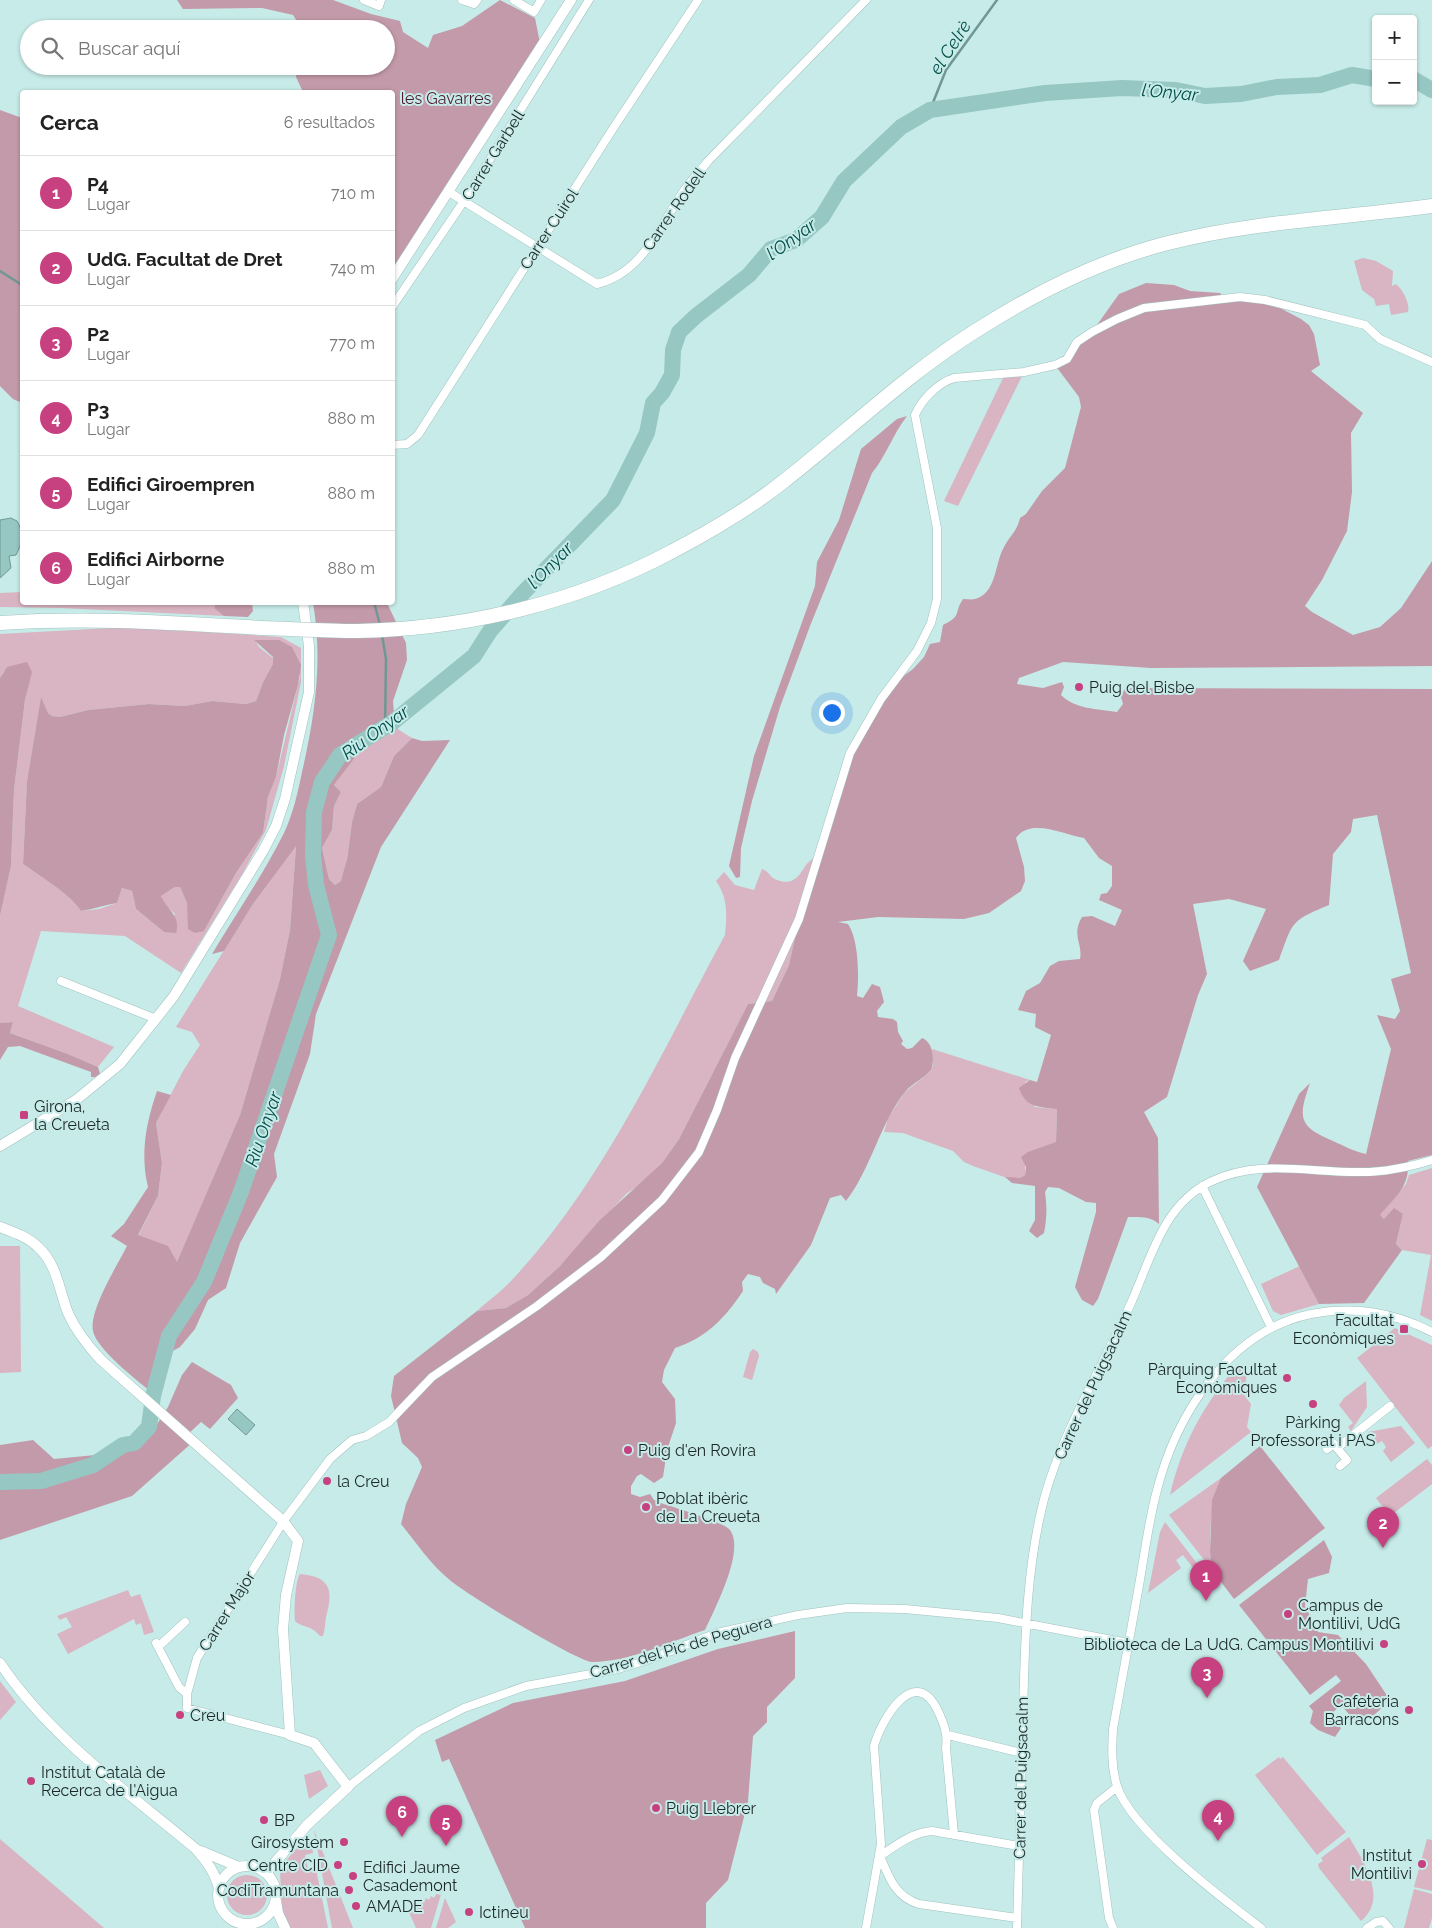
<!DOCTYPE html>
<html lang="es">
<meta charset="utf-8">
<style>
:root{--surface:#fff;--page:#f6f6f6;--text:#222;--muted:#767676;--line:#e0e0e0;--accent:#c74181}
body{margin:0;font-family:Raleway,sans-serif;background:var(--page);color:var(--text)}
.controls{position:absolute;right:15px;top:15px;display:grid;overflow:hidden;border-radius:5px;box-shadow:0 1px 4px #0004}
.controls button{width:45px;height:45px;display:grid;place-items:center;padding:0;border:0;border-bottom:1px solid var(--line);background:var(--surface);color:var(--text);font:25px sans-serif}
.you{position:absolute;left:831px;top:712px;width:18px;height:18px;margin:-12px;border:4px solid #fff;border-radius:50%;background:#1a73e8;box-shadow:0 0 0 8px #1a73e833}
.badge{display:grid;place-items:center;width:32px;height:32px;border-radius:50%;background:var(--accent);color:#fff;font-size:16px;font-weight:700}
.pin{position:absolute;translate:-50% -41px;filter:drop-shadow(0 1px 2px #0008)}
.pin::after{content:'';position:absolute;top:26px;width:18px;height:15px;background:inherit;clip-path:polygon(0 0,100% 0,50% 100%)}
.list{margin:0;padding:0;list-style:none}
h2{display:flex;justify-content:space-between;align-items:center;height:65px;margin:0;padding:0 20px;font-size:21px}
h2 small{font-size:16px;font-weight:400;color:var(--muted)}
.list li{display:grid;grid-template-columns:32px 1fr auto;gap:15px;align-items:center;box-sizing:border-box;height:75px;padding:0 20px;border-top:1px solid var(--line)}
.list b{display:block;font-size:19px;white-space:nowrap}
.list p{margin:0;font-size:16px;white-space:nowrap;color:var(--muted)}
.list em{font-size:16px;font-style:normal;color:var(--muted)}
.icon{flex:none;width:28px;height:28px;fill:none;stroke:currentColor;stroke-width:2;stroke-linecap:round;stroke-linejoin:round}
.map{position:relative;flex:none;width:1432px;height:1928px;overflow:hidden}
.search{position:absolute;background:var(--surface);box-shadow:0 1px 4px #0004;left:20px;top:20px;width:375px;height:55px;display:flex;align-items:center;gap:12px;box-sizing:border-box;padding:0 18px;border-radius:28px;color:var(--muted);font-size:19px}
.panel{position:absolute;background:var(--surface);box-shadow:0 1px 4px #0004;left:20px;top:90px;width:375px;height:515px;border-radius:5px}
.map>svg:first-child{display:block}
</style>
<div class="map">
<svg width="1432" height="1928" viewBox="0 0 1432 1928">
<rect width="100%" height="100%" fill="#c7ebe8"/>
<path fill="#d9b4c2" fill-rule="evenodd" d="M1363,258L1376,261L1393,271L1392,286L1396,284C1403,290 1410,303 1408,312L1391,315L1389,304L1376,306L1374,299L1362,290L1354,261Z
M1024,372L958,506L944,501L1005,374Z
M22,592V602L214,603L215,609L224,616L61,608L0,607V593Z
M128,627L281,637L301,648V682L284,766L266,830L243,873L181,973L125,936L41,931L18,1006L114,1047L98,1067L68,1054L10,1033L13,1022L0,1023V916L11,866L14,790L25,700L31,672L4,671L0,678V634ZM255,640H279L300,676L276,777L268,797L263,833L236,873L204,931L189,921L187,903L180,887H175L161,896L165,905L175,914L164,932L136,909L132,891L122,888L117,903L99,909L81,911C71,895 40,876 23,864L27,781L41,698L48,713L52,716L60,717L88,710L149,704L185,706L212,701L246,704L256,701L263,682L273,664V658L259,647Z
M395,725L399,730L412,738L394,756L381,787L357,804L352,822L345,872L341,881L335,885L329,879L322,848L332,830L334,806L341,792L334,785L364,746Z
M296,845L290,930L280,979L240,1115L177,1263L138,1236L158,1196L162,1163L156,1123L183,1071L200,1045L192,1032L176,1027L253,904Z
M818,854L799,919L789,965L772,1001L748,1004L679,1139L662,1163L643,1182L626,1194L560,1266L528,1295L506,1308L477,1311C488,1301 501,1292 511,1281C604,1182 661,1053 725,935C727,915 728,898 716,881L724,872L735,885L754,890L762,869C769,871 770,878 777,880C793,886 799,876 806,865C809,861 814,858 818,854Z
M932,1049L1030,1080L1025,1082L1035,1107L1057,1109L1056,1143L1030,1152L1025,1165V1175L1020,1178L1010,1179L973,1166L964,1162L953,1151L903,1133L884,1132L888,1118L905,1092L930,1072L933,1065Z
M1432,1168V1321L1420,1315L1431,1255L1402,1250L1396,1244L1403,1214L1384,1219L1379,1215L1406,1184L1409,1175Z
M0,1246H20L21,1372L0,1373Z
M1300,1266L1319,1304L1281,1315L1273,1311L1261,1284Z
M1395,1328L1432,1345V1446L1428,1449L1357,1358Z
M753,1349L758,1352L759,1356L752,1380L743,1377L750,1352Z
M1239,1364L1247,1373L1244,1395L1251,1404L1247,1427L1251,1432L1170,1495C1181,1446 1205,1401 1239,1364Z
M1366,1381L1367,1407L1351,1431L1348,1427L1353,1423L1339,1405L1344,1398Z
M1401,1426L1415,1443L1391,1462L1383,1451L1386,1447L1382,1441L1377,1444L1368,1432Z
M1427,1459L1432,1465V1484L1390,1516L1376,1498Z
M1221,1478C1210,1507 1208,1538 1212,1570L1169,1515Z
M1165,1522L1203,1571L1198,1574L1183,1555L1176,1560L1181,1568L1148,1593L1160,1532Z
M300,1574C332,1577 333,1591 326,1617C325,1623 325,1630 323,1636H320C310,1624 302,1628 295,1621C294,1611 295,1581 300,1574Z
M128,1590L131,1597L140,1594L154,1632L144,1635L141,1623L136,1625L134,1619L68,1654L57,1634L72,1627L66,1617L60,1620L57,1616Z
M0,1681L16,1702L0,1720Z
M1279,1757L1280,1759L1283,1757L1346,1832L1317,1855L1255,1775Z
M320,1770L328,1786L309,1799L304,1775Z
M314,1830L353,1928H332Z
M309,1834L313,1853L305,1855L308,1870L316,1869L328,1928H290L284,1918L282,1908L280,1872L283,1864Z
M1349,1837C1363,1861 1389,1898 1361,1921L1319,1868L1318,1864L1323,1861L1321,1858Z
M0,1839L104,1928H0Z
M1427,1839L1432,1840V1891L1414,1887Z
M227 1895a20 20 0 1 1 40 0a20 20 0 1 1-40 0Z
M1414,1889L1432,1894V1918L1429,1928H1404Z
M441,1891H442L431,1928H416L408,1910L416,1906V1903L419,1905L421,1901L424,1903L426,1898L429,1900L431,1896L434,1898L436,1894L441,1895Z
M445,1898L456,1922L448,1928H436Z"/>
<path fill="#c39aa9" d="M177,0H333L371,14L400,21L403,32L428,48L433,35L462,26L500,0L535,18L541,48L393,278L392,92H303L296,77L297,66H386V29H302L293,15L262,8L183,9Z
M0,110L22,118V403L13,399L0,386Z
M1146,283L1174,285L1190,291L1220,293L1224,298L1265,300L1301,319L1309,325L1314,334L1320,365L1311,371L1363,413L1351,433L1352,492L1347,531L1322,580L1305,606L1312,612L1353,635L1380,627L1401,608L1432,561V666L1151,668L1063,662L1019,678L1017,684L1043,688L1062,682L1064,687L1061,695C1075,709 1097,709 1117,712L1123,704L1121,697L1124,690L1132,688L1432,689V1155L1408,1161C1410,1187 1395,1197 1380,1215L1384,1219L1394,1208L1403,1214L1396,1244L1402,1250L1364,1303L1319,1304L1257,1187L1299,1094L1310,1083C1298,1118 1298,1126 1333,1141C1344,1146 1355,1152 1366,1154L1391,1049L1377,1015L1395,1019L1400,1011L1391,979L1411,973L1377,815L1353,819L1351,832L1333,854L1329,905C1290,921 1293,922 1279,960L1250,971L1243,961L1266,909L1229,899L1193,904L1207,974L1198,995L1167,1097L1144,1112L1158,1138L1159,1224C1151,1216 1138,1217 1128,1217L1098,1299L1093,1306L1082,1300L1075,1287L1096,1212V1203L1086,1202L1059,1188L1048,1187L1045,1192C1047,1207 1047,1218 1044,1233L1037,1238L1029,1231L1035,1220V1186L1012,1183L1005,1177L1020,1178L1025,1175L1026,1167L1021,1157L1028,1152L1056,1142L1057,1109C1038,1107 1025,1107 1019,1088L1030,1080L1037,1082L1051,1035L1035,1027L1036,1014L1018,1010L1026,991L1040,983L1050,966L1059,961L1080,959C1083,944 1071,935 1082,917L1092,916L1115,926L1122,910L1099,900L1101,894L1107,893L1112,886V866L1099,858L1084,838C1065,835 1030,817 1016,838L1024,867L1025,881L1021,891L989,913L964,919L878,917L838,922L848,924C859,940 859,977 857,996L863,998L872,984L880,987L884,1002L877,1011L878,1017L893,1019L897,1022L898,1032L903,1041L901,1044L907,1049L912,1048L922,1038C933,1042 935,1059 931,1070C925,1078 912,1083 905,1092C880,1123 871,1169 846,1201L841,1195L830,1198L811,1245L776,1294L775,1289L763,1283L760,1277L748,1274L742,1282L743,1291C725,1318 706,1338 675,1348L664,1370L662,1382L675,1399L676,1423L667,1450L663,1477L654,1483L641,1474L637,1476L631,1486V1494L640,1497L650,1494L654,1500L661,1503C675,1508 720,1521 729,1529C747,1548 714,1610 705,1630C669,1642 630,1662 592,1662C578,1662 466,1594 451,1581C431,1565 417,1544 401,1524L406,1504L422,1467L418,1458L402,1443L391,1396L394,1376L477,1311L506,1308L528,1295L560,1266L599,1221L662,1163L679,1139L748,1004L772,1001L789,965L799,919L842,775L890,686L913,669L924,657L930,644L940,642L943,625C963,615 953,614 963,599C967,599 972,600 975,599C996,594 995,564 1003,549C1009,536 1017,532 1020,518L1026,514L1042,491L1065,468L1081,407L1079,397L1055,365L1067,359L1077,342L1092,332L1119,294Z
M907,416C893,434 886,456 872,473L810,626L780,707L752,801L741,848L740,877L736,878L729,866L754,756L815,586L817,562L839,520L861,449L897,419Z
M214,603H252L253,611L248,617L224,616L215,609Z
M313,603H387L406,643L407,660L393,701L395,725L364,746L334,785L341,792L334,806L332,830L322,848L329,879L335,885L341,881L347,859L352,822L357,804L381,787L394,756L412,738L422,741L450,740L381,847L316,1014L310,1054L274,1154L277,1177L240,1243L226,1288L208,1300L195,1329L180,1347L156,1360L149,1390C135,1379 96,1348 93,1331C89,1310 117,1266 127,1246L111,1236L124,1224L148,1187C140,1154 146,1123 157,1091L171,1095L156,1123L162,1163L158,1196L138,1235L168,1246L177,1262L240,1115L280,979L290,930L296,846L253,904L224,951L212,954C236,914 263,875 284,833C293,814 298,792 302,772C315,716 323,660 313,603Z
M254,640H279L292,647L301,665L298,685L284,735L276,777L268,797L263,833L236,873L204,931L195,933L188,929L187,903L180,887H175L161,896C168,911 181,916 176,933L164,932L136,909L132,891L122,888L117,903C105,905 94,909 81,911C71,895 40,876 23,864L27,781L41,697L48,713L52,716L60,717L88,710L149,704L185,706L212,701L246,704L256,701L263,682L273,664V657Z
M27,662L32,672L25,700L14,790L11,866L0,916V678L7,667Z
M13,1022L10,1033L68,1054L98,1067L100,1074L95,1077H91V1072L20,1046L8,1047L0,1060V1023Z
M192,1362L231,1385L238,1398L210,1429L201,1422L187,1435L194,1441L132,1496L0,1540V1445L33,1440L54,1459L127,1452L150,1435L168,1407L182,1375Z
M1260,1446L1325,1528L1234,1599L1212,1570L1210,1552L1212,1500L1221,1478Z
M1324,1540L1332,1557L1329,1573L1308,1579L1305,1606L1318,1632L1338,1635L1366,1664L1388,1697C1382,1712 1370,1720 1354,1720L1341,1705L1329,1716L1341,1728L1335,1737L1318,1730L1310,1723L1313,1711L1309,1706L1341,1681L1336,1675L1310,1695L1239,1605Z
M795,1631V1678L767,1707V1722L753,1736L748,1801L728,1880L706,1903V1928H525L449,1759L442,1762L435,1740L513,1703L625,1681L718,1649Z"/>
<path fill="#96c7c3" stroke="#719794" d="M11,518L17,521C24,532 22,544 16,555L9,556L11,568L0,578V520Z
M237,1409L255,1425L246,1435L228,1419Z"/>
<g fill="none" stroke-linecap="round" stroke-linejoin="round">
<path stroke="#719794" stroke-width="2.5" d="M930,110L946,70L997,0
M0,271L22,285
M374,602L380,625
M382,635L386,659L385,728"/>
<path stroke="#96c7c3" stroke-width="16" d="M1413,79L1432,90
M0,1482L41,1481L93,1465L123,1445L134,1443L149,1427L153,1396L169,1336L204,1282L241,1192L329,935L316,885L313,855L314,812L322,782L340,755L393,722L474,656L490,631L523,593L613,500L647,433L653,403L662,393L672,375L673,350L679,332L696,316L749,275L771,249L796,240L822,217L844,181L901,127L930,110L1045,93L1122,88L1176,90L1205,96L1241,94L1277,87L1320,85L1352,75L1376,79"/>
<defs>
<path id="street" d="M364,0L379,6L381,0
M462,0L474,4L477,0
M514,0L534,12L541,0
M449,192L597,284C646,272 661,221 688,185C695,176 702,169 708,161L866,0
M392,307L464,201L589,0
M392,445L407,444L418,435L614,127L698,0
M61,981L156,1019
M1202,1186L1271,1327
M1327,1449L1334,1444L1337,1448
M1340,1466L1347,1460L1337,1448L1390,1406
M156,1643L179,1687L187,1694
M158,1647L185,1622
M290,1735L187,1708V1694L197,1658L285,1519L330,1459L352,1440L366,1436L389,1422L432,1377L537,1306L601,1257L662,1200L699,1152L717,1110L735,1058L799,919L850,753L881,699L917,651L931,623L937,599V528L915,415C922,399 938,383 954,378L1024,372L1055,365L1067,359L1077,342L1092,332L1117,319L1144,308L1240,297L1265,300L1365,325L1380,339L1432,362
M948,1735L1022,1753
M348,1787L419,1731L464,1708L526,1686L618,1669L648,1660L717,1633L798,1615L847,1608L905,1609L998,1618L1128,1643
M1017,1918L919,1904C895,1897 889,1877 880,1856C895,1846 913,1832 932,1831L1019,1846
M866,1928L881,1844L874,1746C882,1718 915,1663 938,1711C944,1724 948,1734 946,1748L954,1834
M1017,1928C1019,1856 1021,1785 1023,1713C1025,1642 1026,1569 1044,1499C1063,1430 1102,1368 1131,1303C1151,1258 1163,1205 1210,1182C1259,1158 1310,1173 1362,1172C1386,1172 1409,1167 1432,1160
M1113,1928L1109,1918L1094,1810L1097,1803L1117,1787
M1261,1928C1224,1900 1130,1829 1117,1786C1111,1767 1112,1747 1113,1729C1121,1683 1130,1637 1138,1591C1144,1558 1148,1525 1156,1494C1175,1416 1228,1331 1311,1314C1355,1306 1393,1312 1432,1332
M1367,1928L1376,1922L1383,1921L1389,1928"/>
<path id="secondary" d="M392,279L571,0
M0,1146L76,1100L120,1064L174,996L263,851L276,826L285,799L309,692V646L303,602
M0,1227C13,1232 28,1237 38,1247C57,1264 59,1290 68,1313C76,1331 88,1346 101,1360L283,1521L298,1541L286,1595L283,1629L290,1735L314,1743L348,1787L307,1825L266,1873
M0,1663C50,1738 128,1792 196,1849C207,1862 215,1872 219,1889
M201,1851L239,1867
M218 1895a29 29 0 1 1 58 0a29 29 0 1 1-58 0Z
M276,1901L278,1913L285,1928"/>
<path id="highway" d="M671,552C711,531 749,509 784,481C848,431 908,373 977,330C1035,293 1101,260 1168,243C1255,221 1344,218 1432,206
M0,623C89,617 173,623 262,628"/>
</defs>
<use href="#street" stroke="#a0c2bf" stroke-width="9"/>
<use href="#secondary" stroke="#a0c2bf" stroke-width="11"/>
<use href="#highway" stroke="#a0c2bf" stroke-width="15"/>
<use href="#street" stroke="#fff" stroke-width="8"/>
<use href="#secondary" stroke="#fff" stroke-width="10"/>
<use href="#highway" stroke="#fff" stroke-width="14"/>
<defs>
<path id="highway-bridge" d="M262,628C294,629 326,631 357,631C466,629 575,603 671,552"/>
</defs>
<use href="#highway-bridge" stroke="#a0c2bf" stroke-width="15" stroke-linecap="butt"/>
<use href="#highway-bridge" stroke="#fff" stroke-width="14"/>
</g>
<g fill="#c74181" stroke="#c7ebe8" stroke-width="2">
<circle cx="1079" cy="687" r="5"/>
<rect x="19" y="1110" width="10" height="10" rx="2.5"/>
<rect x="1399" y="1324" width="10" height="10" rx="2.5"/>
<circle cx="1287" cy="1378" r="5"/>
<circle cx="1313" cy="1404" r="5"/>
<circle cx="628" cy="1450" r="5"/>
<circle cx="327" cy="1481" r="5"/>
<circle cx="646" cy="1507" r="5"/>
<circle cx="1288" cy="1614" r="5"/>
<circle cx="1384" cy="1644" r="5"/>
<circle cx="1409" cy="1710" r="5"/>
<circle cx="180" cy="1715" r="5"/>
<circle cx="31" cy="1781" r="5"/>
<circle cx="656" cy="1808" r="5"/>
<circle cx="264" cy="1820" r="5"/>
<circle cx="344" cy="1842" r="5"/>
<circle cx="1422" cy="1864" r="5"/>
<circle cx="338" cy="1865" r="5"/>
<circle cx="353" cy="1876" r="5"/>
<circle cx="349" cy="1890" r="5"/>
<circle cx="356" cy="1906" r="5"/>
<circle cx="469" cy="1912" r="5"/>
</g>
<g text-anchor="middle" dominant-baseline="central" stroke-width="4" stroke-linejoin="round" paint-order="stroke">
<g font-size="16" fill="#4e1a32" stroke="#c7ebe8">
<text x="446" y="98">les Gavarres</text>
</g>
<g font-size="16" fill="#1b2827" stroke="#c7ebe8">
<text transform="translate(493 155) rotate(-58)">Carrer Garbell</text>
<text transform="translate(674 209) rotate(-55)">Carrer Rodell</text>
<text transform="translate(549 229) rotate(-57)">Carrer Cuirol</text>
<text transform="translate(1093 1385) rotate(-65)">Carrer del Puigsacalm</text>
<text transform="translate(227 1611) rotate(-58)">Carrer Major</text>
<text transform="translate(681 1647) rotate(-16)">Carrer del Pic de Peguera</text>
<text transform="translate(1021 1778) rotate(-89)">Carrer del Puigsacalm</text>
</g>
<g font-size="16" fill="#1b2827" stroke="#c7ebe8" text-anchor="start">
<text x="1089" y="687">Puig del Bisbe</text>
<text x="34" y="1106">Girona,<tspan x="34" dy="18">la Creueta</tspan></text>
<text x="1394" y="1320" text-anchor="end">Facultat<tspan x="1394" dy="18">Econòmiques</tspan></text>
<text x="1277" y="1369" text-anchor="end">Pàrquing Facultat<tspan x="1277" dy="18">Econòmiques</tspan></text>
<text x="1313" y="1422" text-anchor="middle">Pàrking<tspan x="1313" dy="18">Professorat i PAS</tspan></text>
<text x="638" y="1450">Puig d'en Rovira</text>
<text x="337" y="1481">la Creu</text>
<text x="656" y="1498">Poblat ibèric<tspan x="656" dy="18">de La Creueta</tspan></text>
<text x="1298" y="1605">Campus de<tspan x="1298" dy="18">Montilivi, UdG</tspan></text>
<text x="1374" y="1644" text-anchor="end">Biblioteca de La UdG. Campus Montilivi</text>
<text x="1399" y="1701" text-anchor="end">Cafeteria<tspan x="1399" dy="18">Barracons</tspan></text>
<text x="190" y="1715">Creu</text>
<text x="41" y="1772">Institut Català de<tspan x="41" dy="18">Recerca de l'Aigua</tspan></text>
<text x="666" y="1808">Puig Llebrer</text>
<text x="274" y="1820">BP</text>
<text x="334" y="1842" text-anchor="end">Girosystem</text>
<text x="1412" y="1855" text-anchor="end">Institut<tspan x="1412" dy="18">Montilivi</tspan></text>
<text x="328" y="1865" text-anchor="end">Centre CID</text>
<text x="363" y="1867">Edifici Jaume<tspan x="363" dy="18">Casademont</tspan></text>
<text x="339" y="1890" text-anchor="end">CodiTramuntana</text>
<text x="366" y="1906">AMADE</text>
<text x="479" y="1912">Ictineu</text>
</g>
<g font-size="18" font-style="italic" fill="#004e4a" stroke="#c7ebe8">
<text transform="translate(950 47) rotate(-57)">el Celrè</text>
<text transform="translate(1170 92) rotate(5)">l'Onyar</text>
<text transform="translate(791 239) rotate(-36)">l'Onyar</text>
<text transform="translate(550 565) rotate(-46)">l'Onyar</text>
<text transform="translate(375 732) rotate(-36)">Riu Onyar</text>
<text transform="translate(263 1129) rotate(-71)">Riu Onyar</text>
</g>
</g>
</svg>
<div class="controls">
<button>+</button>
<button>−</button>
</div>
<div class="you"></div>
<div class="pin badge" style="left:1206px;top:1601px">1</div>
<div class="pin badge" style="left:1383px;top:1548px">2</div>
<div class="pin badge" style="left:1207px;top:1698px">3</div>
<div class="pin badge" style="left:1218px;top:1841px">4</div>
<div class="pin badge" style="left:446px;top:1846px">5</div>
<div class="pin badge" style="left:402px;top:1837px">6</div>
<div class="search"><svg class="icon" aria-label="search" viewBox="0 0 24 24"><circle cx="10" cy="10" r="6"/><path d="M15 15l6 6"/></svg>Buscar aquí</div>
<section class="panel">
<h2>Cerca<small>6 resultados</small></h2>
<ul class="list">
<li><span class="badge">1</span><div><b>P4</b><p>Lugar</p></div><em>710 m</em></li>
<li><span class="badge">2</span><div><b>UdG. Facultat de Dret</b><p>Lugar</p></div><em>740 m</em></li>
<li><span class="badge">3</span><div><b>P2</b><p>Lugar</p></div><em>770 m</em></li>
<li><span class="badge">4</span><div><b>P3</b><p>Lugar</p></div><em>880 m</em></li>
<li><span class="badge">5</span><div><b>Edifici Giroempren</b><p>Lugar</p></div><em>880 m</em></li>
<li><span class="badge">6</span><div><b>Edifici Airborne</b><p>Lugar</p></div><em>880 m</em></li>
</ul>
</section>
</div>
